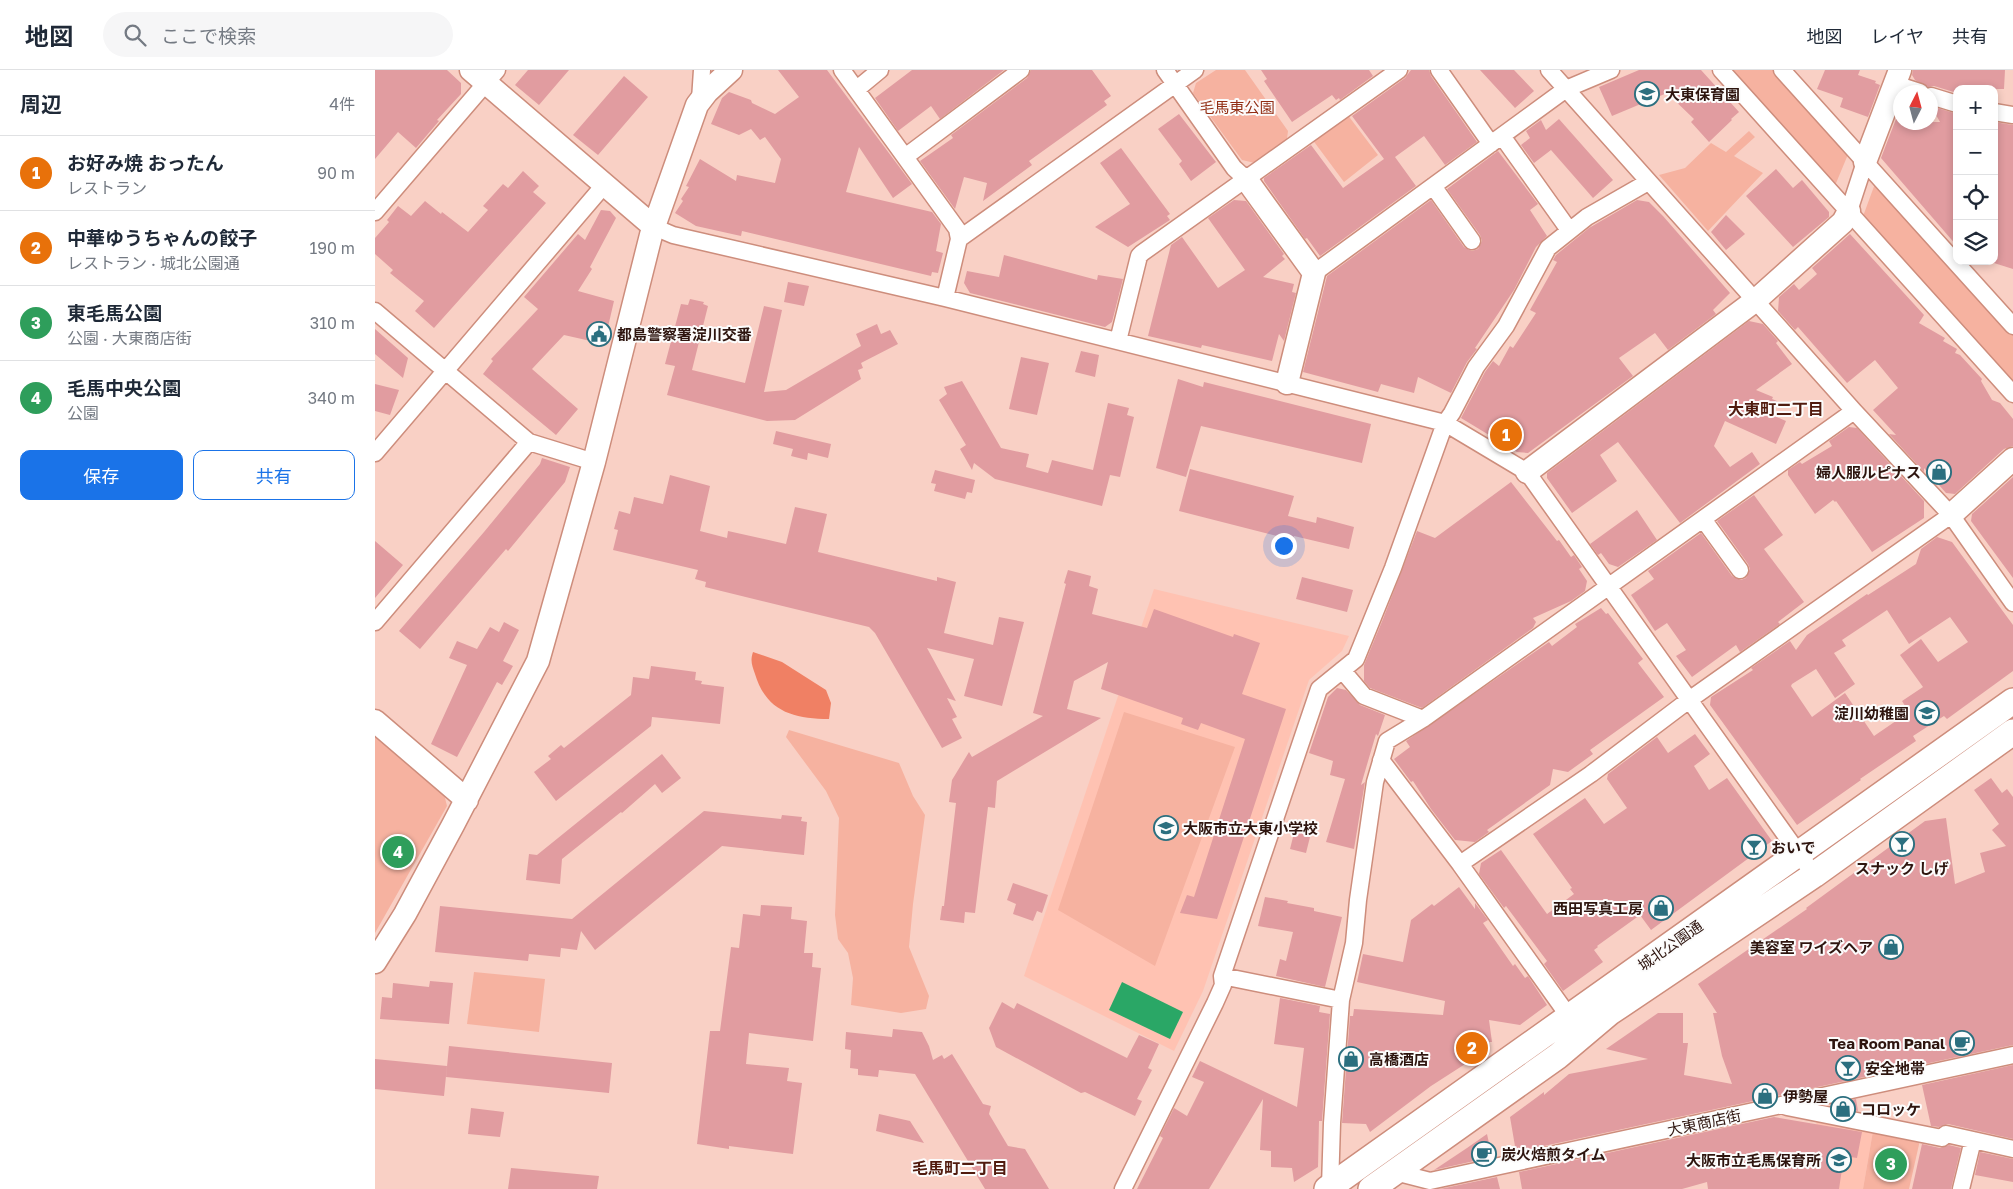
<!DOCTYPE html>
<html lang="ja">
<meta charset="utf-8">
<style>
:root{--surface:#fff;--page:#f6f6f7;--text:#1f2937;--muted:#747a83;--line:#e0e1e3;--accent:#1a73e8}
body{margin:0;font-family:"Golos Text","Noto Sans JP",sans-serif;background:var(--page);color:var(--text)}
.controls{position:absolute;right:15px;top:15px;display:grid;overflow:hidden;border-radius:10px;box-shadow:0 2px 8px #0003}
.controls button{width:45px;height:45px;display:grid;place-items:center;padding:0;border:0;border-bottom:1px solid var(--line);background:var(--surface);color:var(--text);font:25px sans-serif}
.compass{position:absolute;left:1518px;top:15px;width:45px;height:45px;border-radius:50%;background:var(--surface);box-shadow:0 2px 8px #0003;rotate:6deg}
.you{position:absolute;left:908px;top:475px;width:18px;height:18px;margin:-12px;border:4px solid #fff;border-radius:50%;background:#1a73e8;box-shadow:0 0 0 8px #1a73e833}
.badge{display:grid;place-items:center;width:32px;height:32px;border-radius:50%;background:var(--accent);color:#fff;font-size:16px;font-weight:700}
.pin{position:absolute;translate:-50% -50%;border:2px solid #fff;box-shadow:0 1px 5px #0006}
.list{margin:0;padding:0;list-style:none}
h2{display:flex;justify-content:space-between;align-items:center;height:65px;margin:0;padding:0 20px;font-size:21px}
h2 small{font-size:16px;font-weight:400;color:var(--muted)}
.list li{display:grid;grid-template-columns:32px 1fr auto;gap:15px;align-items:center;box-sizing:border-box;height:75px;padding:0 20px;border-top:1px solid var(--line)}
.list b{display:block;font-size:19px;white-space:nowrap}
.list p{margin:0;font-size:16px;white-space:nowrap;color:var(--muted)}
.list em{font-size:16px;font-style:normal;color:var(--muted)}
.actions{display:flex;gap:10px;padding:15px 20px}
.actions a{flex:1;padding:11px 0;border:1px solid var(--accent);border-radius:10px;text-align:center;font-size:18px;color:var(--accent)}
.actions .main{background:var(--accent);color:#fff}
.icon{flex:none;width:28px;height:28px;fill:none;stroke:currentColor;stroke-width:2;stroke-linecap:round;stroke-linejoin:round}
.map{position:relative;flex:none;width:1638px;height:1119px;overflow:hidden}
header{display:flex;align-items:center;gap:30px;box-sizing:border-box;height:70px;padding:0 25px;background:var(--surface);border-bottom:1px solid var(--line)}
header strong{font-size:24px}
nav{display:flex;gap:28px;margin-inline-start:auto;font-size:18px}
.search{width:350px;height:45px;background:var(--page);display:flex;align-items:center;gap:12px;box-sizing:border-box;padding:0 18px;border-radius:28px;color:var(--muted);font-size:19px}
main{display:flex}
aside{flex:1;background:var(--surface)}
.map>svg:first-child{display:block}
</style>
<header>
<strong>地図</strong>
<div class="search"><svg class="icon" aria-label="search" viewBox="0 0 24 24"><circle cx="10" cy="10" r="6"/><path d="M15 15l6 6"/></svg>ここで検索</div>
<nav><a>地図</a><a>レイヤ</a><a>共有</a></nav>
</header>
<main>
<aside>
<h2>周辺<small>4件</small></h2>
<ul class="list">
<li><span class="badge" style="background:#e8710a">1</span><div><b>お好み焼 おったん</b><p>レストラン</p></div><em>90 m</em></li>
<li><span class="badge" style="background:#e8710a">2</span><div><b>中華ゆうちゃんの餃子</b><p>レストラン · 城北公園通</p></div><em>190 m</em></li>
<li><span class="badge" style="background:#2e9e5b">3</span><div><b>東毛馬公園</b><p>公園 · 大東商店街</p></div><em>310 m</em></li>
<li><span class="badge" style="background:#2e9e5b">4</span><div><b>毛馬中央公園</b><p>公園</p></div><em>340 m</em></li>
</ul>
<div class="actions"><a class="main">保存</a><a>共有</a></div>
</aside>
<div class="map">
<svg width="1638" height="1119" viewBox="0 0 1638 1119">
<rect width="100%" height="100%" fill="#f9d0c5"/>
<path fill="#ffc2b2" d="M779,519L974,566L967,581L934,610L828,921L799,981L649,906Z
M1442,1050L1498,1061L1488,1119H1430Z"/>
<path fill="#f6b2a0" d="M841,0H870L913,61L912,69L880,93L867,90L818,23L821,13Z
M1352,0H1400L1474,82L1459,118Z
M972,44L1003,85L969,112L937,69Z
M1374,61L1380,67L1359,86L1388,103L1333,161L1284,105L1310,98L1336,73L1351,82Z
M1501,111L1638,263V316L1487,149Z
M749,642L860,677L780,896L683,840Z
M414,660L524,693L538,726L550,745L538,834L534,877L554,926L551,939L526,943L476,935L478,908L473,883L463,869L460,845L464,748L451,721L411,667Z
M0,665L69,724L72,736L0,863Z
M99,902L170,909L164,962L92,954Z
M1498,1061L1545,1070L1534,1119H1488Z"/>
<path fill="#f08064" d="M378,582L407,592L451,620L456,633L454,649C418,649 391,641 380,604C377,595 375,591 378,582Z"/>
<path fill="#2aa766" d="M747,912L808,942L795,969L734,940Z"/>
<path fill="#e19ca0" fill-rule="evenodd" d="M0,0H72L86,13V24L62,50L64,51L41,78L23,62L0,89Z
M153,0H194L164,35L140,15Z
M403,0H452L537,114L518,128L484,77L471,122L557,142L566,154L561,181L568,183L563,203L557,202L556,206L367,161L366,166L321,156L300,143L308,131L306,129L314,117L311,116L325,89L361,111L362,105L400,113L406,89L390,67L385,70L376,59L364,65L336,54L347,28L354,22L376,30L377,33L400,44L424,27Z
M537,0H629L565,49L556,36L523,61L500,28Z
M656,0H717L736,26L729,31L732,35L654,91L657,95L608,131L612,113L589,107L580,139L545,91L578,68L576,65L652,8Z
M886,0H994L998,6L965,30L964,28L961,30L957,25L917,52L889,11L892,9Z
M1036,0H1054L1056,6L1102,72L1070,95L1049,66L1020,87L1041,116L945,186L932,168L930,169L889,111V108L936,75L968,118L1009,89L977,46L1030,8Z
M1105,0H1139L1159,21L1140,38Z
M1264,0H1326L1364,42L1356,49L1357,50L1334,72L1316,52L1319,49L1292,23L1237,46L1224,17Z
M1450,0H1485L1483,5L1501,11L1500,13L1505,15L1493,47L1465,37L1468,28L1442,19Z
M1538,0H1630L1629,19H1582V23L1559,16L1553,17L1540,10L1537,5Z
M249,6L273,27L223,85L198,65Z
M1526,36V52H1565L1556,36L1582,44V176L1506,88Z
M804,44L841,92L816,111L804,94L807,91L783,59Z
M1184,49L1238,110L1218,128L1176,80L1159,93L1146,75L1155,68L1151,61L1166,50L1171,60Z
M1619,52L1638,55V199L1619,193Z
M746,78L795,144L792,146L795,150L753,177L720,157L755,134L725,93Z
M1123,81L1163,134L1155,140L1172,166L1161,177L1139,220L1100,278L1102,279L1092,292L1076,323L1043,307L1039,323L1006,314L1003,322L928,302L952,206L1056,130L1089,177L1097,181L1103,179L1107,171L1105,165L1072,119Z
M1401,99L1418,118L1427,110L1454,142V147L1418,177L1371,126Z
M148,101L164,116L158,122L171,133L59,258L40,241L49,231L15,203L18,200L0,184V168L14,152L12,150L23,136L36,146L50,131L66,144L67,142L93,162L113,140L108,136L128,114L133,118Z
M859,130L871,131L909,184L907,186L910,189L888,207L919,214L917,222L921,223L909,271L904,264L897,291L827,275L826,278L773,266L796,175L807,167L843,218L870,200L833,148Z
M1262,130L1274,132L1288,146L1355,223L1338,240L1341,244L1293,280L1280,263L1244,288L1258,306L1153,383L1142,382L1086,348L1110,302L1118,291L1124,296L1135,276L1138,278L1161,243L1155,240L1182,192L1178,190L1181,185L1214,158Z
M226,140L235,141L241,148L215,197L217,199L203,221L239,231L229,274L189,265L157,299L203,339L181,365L108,304L118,291L116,289L163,239L149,227L203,164L210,170Z
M1351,145L1370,164L1351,180L1336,162Z
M1475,164L1549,245L1544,253L1570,268L1568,271L1582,279L1580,283L1585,285L1607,309L1606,311L1617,330L1625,333L1638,349V376L1629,379L1580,424L1571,423L1549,398V402L1514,364L1521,365L1498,340L1523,318L1500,290L1472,313L1423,257L1420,260L1403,241L1404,227L1419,214L1424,220L1442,204L1437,198Z
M629,185L722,210L723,205L748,209L737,252L730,257L595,223L589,213L592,201L624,207Z
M413,212L434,216L429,236L409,232Z
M315,229L329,232L328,234L333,236L317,300L370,313L389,236L407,240L389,322L411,320L486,276L481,264L502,254L506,264L515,260L523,274L486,293L488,298L483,300L486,309L420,350L392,351L292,325L300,296L290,294L306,234L313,235Z
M1374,251L1388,254L1403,271L1401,273L1417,294L1381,320L1398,327L1397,329L1402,331L1397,345L1411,351L1401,374L1350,351L1339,376L1355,397L1377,382L1385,394L1305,453L1243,372L1225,385L1242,411L1197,443L1172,408V403Z
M0,259L33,288L28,308L0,284Z
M706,281L724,285L720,307L700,302Z
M646,287L674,293L662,345L634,339Z
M803,309L828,317L829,312L996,354L987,393L826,356L811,407L781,398Z
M587,311L626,378L654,384L651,397L673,403L677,390L718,400L733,333L754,338L752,345L759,347L745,407L735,405L727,436L620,409L599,393L597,400L585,379L591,375L564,330L572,324L569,317Z
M0,314L24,320L15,345L0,341Z
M1474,357L1482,358L1549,431V448L1497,482L1461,431L1460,432L1458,430L1440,444L1413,405V400L1425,392L1427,394L1457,376L1454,371Z
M401,361L456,374L453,388L433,383L432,390L416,386L418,379L398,374Z
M167,388L195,397L190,412L133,481L131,479L45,579L24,561L109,462L165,394Z
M815,399L919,426L913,446L941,453L942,447L979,457L974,479L919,466L918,470L804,441Z
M560,400L600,410L597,423L592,422L590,429L559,421L561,414L556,413Z
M295,405L335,416L325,461L352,468L353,461L411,474L420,437L452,444L443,482L562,511V507L581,512L569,563L618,575L624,547L649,552L627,636L589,626L599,589L552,578L581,631L572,628L582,647L577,649L587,668L567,678L500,563L494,557L330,517L331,512L320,509L323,500L238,480L243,460L239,459L244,441L255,444L259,427L288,434Z
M1638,407V508L1596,451L1597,444Z
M1136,412L1182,471L1184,470L1196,487L1199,485L1207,497L1204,499L1212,511L1210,521L1196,531L1158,548L1161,552L1158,558L1047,638L995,618L989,611V595L1008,549L1042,461L1060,468Z
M1379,425L1408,465L1389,479L1429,532L1403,552L1405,554L1365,582L1361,575L1317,607L1301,586L1311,580L1292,553L1280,561L1256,525L1279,509L1273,501L1326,463L1357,506L1366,510L1371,508L1375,499L1373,494L1342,451Z
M1262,440L1282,470L1243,497L1234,494L1226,483L1223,485L1215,474Z
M1562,467L1577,472L1638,555V601L1572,649L1569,646L1538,666L1541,671L1485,709L1486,710L1422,755L1335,635L1336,627L1378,600L1376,598L1415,571L1421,580L1432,565L1492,524L1493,525L1541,494L1546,479ZM1512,540L1534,574L1575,547L1593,572L1563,592L1546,569L1525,585L1548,617L1527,631L1534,642L1499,666L1470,623L1437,647L1416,616L1417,614L1441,599L1460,628L1480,614L1459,583L1471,576L1467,570Z
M0,471L28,495L0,528Z
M693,500L716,506L714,516L723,519L717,544L772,558L779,539L858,567L859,564L885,573L867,624L911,639L842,849L805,843L812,825L819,827L870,669L826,653L823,660L806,654L808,648L726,619L733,592L699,611L692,639L726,648L622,711L620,738L613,737L600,843L590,842L589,853L565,850L567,836H569L581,733L574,732L577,710L594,682L597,687L668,646L658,643L691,514L689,513Z
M927,507L978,520L972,542L921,529Z
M1226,538L1231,544L1233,543L1268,589L1263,593L1289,627L1215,680L1218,684L1193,702L1178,699L1175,715L1112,760L1114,762L1100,772L1080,770L1056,739L1038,711L1036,712L1019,689L1035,677L1031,671L1174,572L1177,576L1202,557L1200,554Z
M129,552L144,560L128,591L138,596L127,615L122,612L82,687L56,674L92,595L74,588L82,571L102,579L115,557L124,562Z
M276,596L321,602L320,610L327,611L326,614L349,617L345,654L277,647L276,656L181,731L159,702L176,689L173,686L186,675L189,678L256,625L258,607L274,609Z
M962,618L971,620L985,635L1010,645L1003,666L1001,664L986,715L990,712L979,779L951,772L970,709L955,705L958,691L934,683L953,627Z
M1320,664L1335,684L1319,696L1334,720L1352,708L1397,771L1276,860L1265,845L1222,876L1223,877L1219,880L1228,892L1188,921L1169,894L1172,891L1131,836L1129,838L1104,804L1106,793L1126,780L1172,844L1199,824L1195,819L1197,818L1158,764L1210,728L1229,754L1252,738L1232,709L1233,704L1282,667L1293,683Z
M287,684L306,708L287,723L280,714L247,743L246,742L187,789L185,814L151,810L154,784L162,785Z
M1616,708L1627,723L1632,719L1638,727V975L1141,1082L1135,1047L1169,1022V1025L1194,1004L1273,989L1231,979L1283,943H1308V973H1313L1309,1005L1357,1014L1347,986L1338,943H1342L1323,914L1432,839L1431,838L1550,751L1571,748L1580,814L1610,802L1605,783L1631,776L1617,760L1624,754L1599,720Z
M329,741L406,749L407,745L427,747L426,751L432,752L429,785L347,776L220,880L206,861L202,880L186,878L185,887L154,884L153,891L60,882L65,836L197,849Z
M922,751L938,755L931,783L915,779Z
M638,813L673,825L667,843L662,841L658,851L638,844L641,834L632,830Z
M1084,817L1100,839V833L1113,850L1108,853L1138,896L1140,894L1150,908L1153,906L1172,935L1145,955L1114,950L1117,972H1114L1115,978L1056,1016L995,1062L991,1054L967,1053L975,946H978L979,939L1068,945L1070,931L982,912L988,884L1028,892L1036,850L1057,834L1059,836Z
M890,827L913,831L912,833L939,838V841L967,847L950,917L901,906L905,889L911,891L918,862L883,856Z
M386,835L417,837L416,849L432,851L429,883H438L437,897L446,898L438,971L374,963L371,994L414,998L412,1011L427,1013L418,1084L354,1076V1079L322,1074L335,961H345L356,877L364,878L368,844L385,846Z
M55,911L78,913L74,954L5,949L7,927L17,928L18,913L54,917Z
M905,928L945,936L944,942L955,944L947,1051H944L943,1097L919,1112L917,1098L896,1097V1081L885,1080L888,1029L834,1119H762L788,1068L785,1066L799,1038L812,1046L829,1012L817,1007L825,991L922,1037L929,978L899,974Z
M627,932L639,939L642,933L752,988L764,965L784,974L773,998L777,1000L762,1029L767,1031L760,1046L710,1022L706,1023L621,977L614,958Z
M518,959L547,962L554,976L558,990L567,985L569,989L577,984L608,1034L616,1036L614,1044L633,1076L650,1079L674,1119H610L540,1004L504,1000L503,1007L483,1005V999L475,998L476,980L470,979L471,962L517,967Z
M74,976L237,993L234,1023L71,1007Z
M0,989L72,996L69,1026L0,1019Z
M1638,995V1069L1573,1054L1564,1057L1556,1056L1547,1015Z
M1481,1029L1483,1041L1454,1035Z
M96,1038L129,1042L125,1067L93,1064Z
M504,1044L535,1051L549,1073L501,1061Z
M1399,1047L1487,1062L1482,1088L1469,1086L1464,1119H1333L1332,1112L1307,1119H1147L1144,1102Z
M1112,1064L1117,1087L1059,1100L1092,1078Z
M1547,1074L1565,1078L1574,1075L1586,1078L1576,1119H1537Z
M1605,1082L1638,1089V1112L1600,1105Z
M136,1098L224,1106L222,1119H133Z
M1122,1107L1125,1119H1065Z"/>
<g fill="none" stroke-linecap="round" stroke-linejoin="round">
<defs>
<path id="street" d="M467,0L582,159L584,169
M790,0L859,98L871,109
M1064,0L1116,74
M1174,0L1479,341L1576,445L1638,533
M1346,0L1638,324
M1407,0L1638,256
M1520,14L1545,22
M482,19L505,0
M1556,26L1582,34
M325,30L327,0
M1619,42L1638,45
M1127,66L1194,160
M530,87L646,0
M1058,116L1097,171
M1474,141L1490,92
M0,142L122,0
M279,157L298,165L570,228L1070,353L1152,402L1439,805
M939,203L1191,19L1236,0
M570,228L584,169L820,0
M0,241L154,372L219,392
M743,271L764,186L767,183L1024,0
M0,383L230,114
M1328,449L1365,500
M0,552L154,372
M967,600L989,626L1048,649
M1006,690L1085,794L1200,955
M1085,794L1216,704L1314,630L1576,445
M847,906L966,930
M1412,1037L1567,1068L1571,1064L1638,1079
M1020,1102L1055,1111L1638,985
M955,1117L957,1053L966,930L979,873L983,830L1000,712L1012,671L1048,649L1479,341
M748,1119L840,933L848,915L847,906L944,619L981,589L1018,498L1070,353L1077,343L1101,297L1131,256L1173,178L1212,147L1273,112
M1586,1119L1598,1070"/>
<path id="secondary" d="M96,0L279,157
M1490,92L1525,0
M871,109L939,203L912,313
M1152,402L1381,230L1468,152L1474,141
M1576,445L1638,389
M0,651L92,730
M0,892L30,844L78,755L163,591L219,392L276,165L322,35L332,22L356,0"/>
<path id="primary" d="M952,1119L1638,631
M996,1119L1183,986L1234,943L1439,805L1638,662"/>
</defs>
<use href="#street" stroke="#cd8d7c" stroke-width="19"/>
<use href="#secondary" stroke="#cd8d7c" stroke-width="25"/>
<use href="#primary" stroke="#cd8d7c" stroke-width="28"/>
<use href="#street" stroke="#fff" stroke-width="16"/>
<use href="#secondary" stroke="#fff" stroke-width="22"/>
<use href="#primary" stroke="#fff" stroke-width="25"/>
</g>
<defs>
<symbol id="school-ring" viewBox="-11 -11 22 22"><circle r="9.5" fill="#fcfcfc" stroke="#2b6f7f" stroke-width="1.5"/><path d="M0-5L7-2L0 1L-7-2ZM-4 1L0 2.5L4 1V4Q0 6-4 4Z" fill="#2b6f7f"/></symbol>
<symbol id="civic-ring" viewBox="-11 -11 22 22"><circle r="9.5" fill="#fcfcfc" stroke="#2b6f7f" stroke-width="1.5"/><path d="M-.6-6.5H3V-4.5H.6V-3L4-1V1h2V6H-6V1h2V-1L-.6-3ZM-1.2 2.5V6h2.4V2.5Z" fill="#2b6f7f"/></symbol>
<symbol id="shop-ring" viewBox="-11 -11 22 22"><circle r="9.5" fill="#fcfcfc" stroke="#2b6f7f" stroke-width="1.5"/><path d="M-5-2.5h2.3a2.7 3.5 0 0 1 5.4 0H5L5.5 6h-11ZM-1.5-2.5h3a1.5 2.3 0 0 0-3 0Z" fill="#2b6f7f"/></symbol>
<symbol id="bar-ring" viewBox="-11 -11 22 22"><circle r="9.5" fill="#fcfcfc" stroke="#2b6f7f" stroke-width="1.5"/><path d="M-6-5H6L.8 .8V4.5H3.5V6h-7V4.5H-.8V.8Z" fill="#2b6f7f"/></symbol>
<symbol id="cafe-ring" viewBox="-11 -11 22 22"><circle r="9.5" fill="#fcfcfc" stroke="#2b6f7f" stroke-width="1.5"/><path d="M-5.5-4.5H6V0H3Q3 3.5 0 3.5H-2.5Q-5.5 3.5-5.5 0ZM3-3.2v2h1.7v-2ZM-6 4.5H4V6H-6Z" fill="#2b6f7f"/></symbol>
</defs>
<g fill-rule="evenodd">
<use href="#school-ring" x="1258" y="10" width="28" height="28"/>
<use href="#civic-ring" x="210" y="250" width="28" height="28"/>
<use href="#shop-ring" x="1550" y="388" width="28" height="28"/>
<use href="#school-ring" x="1538" y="629" width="28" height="28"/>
<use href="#school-ring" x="777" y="744" width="28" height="28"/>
<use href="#bar-ring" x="1513" y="760" width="28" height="28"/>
<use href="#bar-ring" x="1365" y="763" width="28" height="28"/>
<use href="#shop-ring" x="1272" y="824" width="28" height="28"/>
<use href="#shop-ring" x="1502" y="863" width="28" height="28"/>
<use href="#cafe-ring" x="1573" y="959" width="28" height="28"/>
<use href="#shop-ring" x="962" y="975" width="28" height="28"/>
<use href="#bar-ring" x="1459" y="984" width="28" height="28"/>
<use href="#shop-ring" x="1376" y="1012" width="28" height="28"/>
<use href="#shop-ring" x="1454" y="1025" width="28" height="28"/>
<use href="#cafe-ring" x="1095" y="1070" width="28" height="28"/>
<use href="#school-ring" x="1450" y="1076" width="28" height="28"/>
</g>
<g text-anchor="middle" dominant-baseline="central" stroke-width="4" stroke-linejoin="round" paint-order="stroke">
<g font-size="15" font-weight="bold" fill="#2e150f" stroke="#fcfcfc" text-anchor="start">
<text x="1290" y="24">大東保育園</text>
<text x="242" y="264">都島警察署淀川交番</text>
<text x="1546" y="402" text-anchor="end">婦人服ルピナス</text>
<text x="1534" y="643" text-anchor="end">淀川幼稚園</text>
<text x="808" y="758">大阪市立大東小学校</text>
<text x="1396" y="777">おいで</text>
<text x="1527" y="798" text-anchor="middle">スナック しげ</text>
<text x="1268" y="838" text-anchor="end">西田写真工房</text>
<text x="1498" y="877" text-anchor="end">美容室 ワイズヘア</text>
<text x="1570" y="973" text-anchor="end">Tea Room Panal</text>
<text x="994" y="989">高橋酒店</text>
<text x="1490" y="998">安全地帯</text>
<text x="1408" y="1026">伊勢屋</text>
<text x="1486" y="1039">コロッケ</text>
<text x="1126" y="1084">炭火焙煎タイム</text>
<text x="1446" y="1090" text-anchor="end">大阪市立毛馬保育所</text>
</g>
<g font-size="15" fill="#922e14" stroke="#fcfcfc">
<text x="862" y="37">毛馬東公園</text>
</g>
<g font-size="15" fill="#2e150f" stroke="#fcfcfc">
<text transform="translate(1295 875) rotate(-35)">城北公園通</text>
<text transform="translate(1329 1052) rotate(-12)">大東商店街</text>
</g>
<g font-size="16" font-weight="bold" fill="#501b0e" stroke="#fcfcfc">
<text x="1401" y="339">大東町二丁目</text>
<text x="585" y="1098">毛馬町二丁目</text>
</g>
</g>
</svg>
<div class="controls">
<button>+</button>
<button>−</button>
<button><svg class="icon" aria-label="locate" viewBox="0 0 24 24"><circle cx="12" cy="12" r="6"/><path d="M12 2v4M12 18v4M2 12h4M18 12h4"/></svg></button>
<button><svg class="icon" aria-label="layers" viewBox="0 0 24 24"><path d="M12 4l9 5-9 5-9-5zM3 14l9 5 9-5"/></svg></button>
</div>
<svg class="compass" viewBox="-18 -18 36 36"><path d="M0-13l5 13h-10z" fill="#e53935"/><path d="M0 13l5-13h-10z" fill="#747a83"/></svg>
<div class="you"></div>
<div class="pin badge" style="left:1131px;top:365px;background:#e8710a">1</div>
<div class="pin badge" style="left:1097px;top:978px;background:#e8710a">2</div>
<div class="pin badge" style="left:1516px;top:1094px;background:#2e9e5b">3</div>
<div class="pin badge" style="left:23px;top:782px;background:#2e9e5b">4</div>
</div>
</main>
